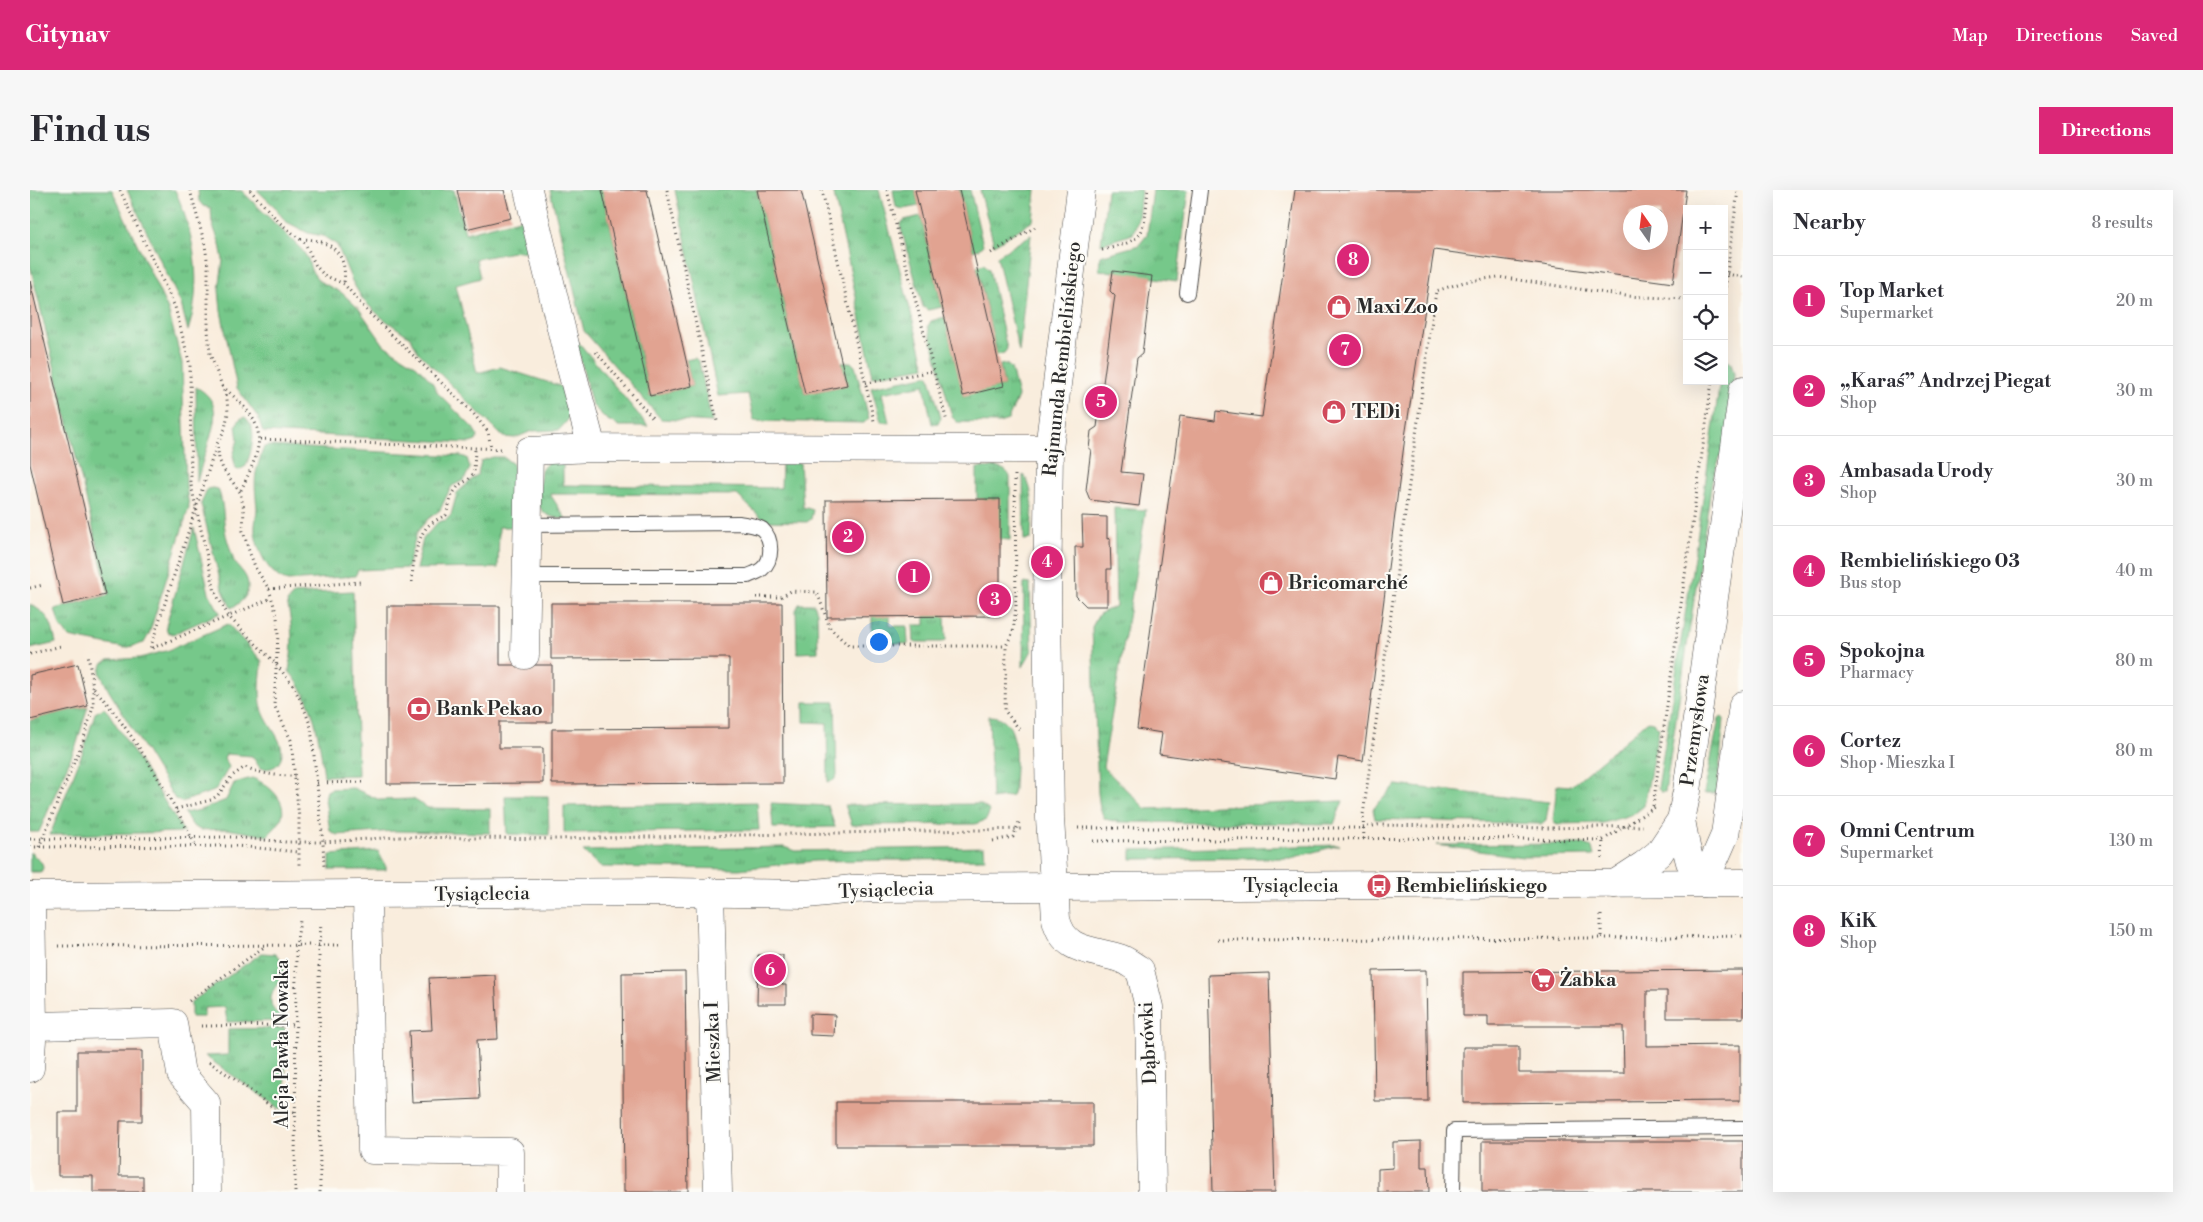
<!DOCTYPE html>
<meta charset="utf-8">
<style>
:root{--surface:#fff;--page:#f7f7f7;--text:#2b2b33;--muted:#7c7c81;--line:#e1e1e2;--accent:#db2777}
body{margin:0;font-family:"Libre Bodoni",serif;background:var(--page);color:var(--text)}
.controls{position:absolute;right:15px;top:15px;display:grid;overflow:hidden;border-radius:0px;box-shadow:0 5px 20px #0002}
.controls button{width:45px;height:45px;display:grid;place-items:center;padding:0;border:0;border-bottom:1px solid var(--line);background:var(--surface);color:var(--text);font:25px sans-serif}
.compass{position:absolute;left:1593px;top:15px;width:45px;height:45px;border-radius:50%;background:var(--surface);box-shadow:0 5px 20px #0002;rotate:346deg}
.you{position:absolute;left:848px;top:451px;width:18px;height:18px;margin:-12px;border:4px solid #fff;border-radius:50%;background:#1a73e8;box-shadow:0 0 0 8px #1a73e833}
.badge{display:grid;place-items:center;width:32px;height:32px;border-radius:50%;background:var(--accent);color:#fff;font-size:16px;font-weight:700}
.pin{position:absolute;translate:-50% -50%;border:2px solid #fff;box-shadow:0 1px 5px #0006}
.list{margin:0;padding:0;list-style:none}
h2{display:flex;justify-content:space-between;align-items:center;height:65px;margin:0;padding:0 20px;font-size:21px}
h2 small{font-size:16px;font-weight:400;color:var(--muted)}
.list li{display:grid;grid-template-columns:32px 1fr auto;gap:15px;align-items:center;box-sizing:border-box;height:90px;padding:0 20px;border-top:1px solid var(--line)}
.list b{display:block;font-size:19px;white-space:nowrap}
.list p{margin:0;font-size:16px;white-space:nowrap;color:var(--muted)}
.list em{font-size:16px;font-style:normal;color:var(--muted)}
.icon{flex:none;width:28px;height:28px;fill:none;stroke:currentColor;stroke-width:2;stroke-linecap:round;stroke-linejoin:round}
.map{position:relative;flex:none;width:1713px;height:1002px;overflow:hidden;border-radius:0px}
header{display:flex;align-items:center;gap:30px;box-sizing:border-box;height:70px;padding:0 25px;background:var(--accent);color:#fff}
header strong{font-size:24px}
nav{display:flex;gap:28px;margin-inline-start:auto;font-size:18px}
.intro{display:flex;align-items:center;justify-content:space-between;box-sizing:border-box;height:120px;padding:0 30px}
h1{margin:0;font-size:35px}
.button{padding:12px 22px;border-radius:0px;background:var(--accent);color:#fff;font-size:18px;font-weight:700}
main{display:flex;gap:30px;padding:0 30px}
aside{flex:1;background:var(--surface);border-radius:0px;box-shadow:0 5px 20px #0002}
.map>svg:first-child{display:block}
</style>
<header>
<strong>Citynav</strong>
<nav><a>Map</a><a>Directions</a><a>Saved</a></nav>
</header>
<div class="intro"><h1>Find us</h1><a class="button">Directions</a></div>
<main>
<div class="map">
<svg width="1713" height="1002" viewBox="0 0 1713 1002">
<defs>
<pattern id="grass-tufts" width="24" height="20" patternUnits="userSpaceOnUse" patternTransform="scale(1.25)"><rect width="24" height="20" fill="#76c88a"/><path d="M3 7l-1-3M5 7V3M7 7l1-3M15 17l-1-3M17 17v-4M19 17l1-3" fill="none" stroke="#61a371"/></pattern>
</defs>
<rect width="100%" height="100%" fill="#fdfcf7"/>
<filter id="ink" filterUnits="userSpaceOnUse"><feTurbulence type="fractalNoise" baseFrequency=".02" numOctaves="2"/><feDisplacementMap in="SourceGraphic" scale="10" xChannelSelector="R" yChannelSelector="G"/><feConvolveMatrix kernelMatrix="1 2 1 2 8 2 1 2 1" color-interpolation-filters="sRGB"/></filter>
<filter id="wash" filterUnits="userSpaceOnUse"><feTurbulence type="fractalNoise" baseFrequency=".0096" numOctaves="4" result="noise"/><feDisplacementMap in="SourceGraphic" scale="20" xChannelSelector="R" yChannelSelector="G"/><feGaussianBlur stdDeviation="1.12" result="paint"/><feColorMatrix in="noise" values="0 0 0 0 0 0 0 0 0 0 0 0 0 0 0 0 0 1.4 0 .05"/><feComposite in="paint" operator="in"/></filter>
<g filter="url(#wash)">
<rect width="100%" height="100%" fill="#f9eddd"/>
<path fill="url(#grass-tufts)" stroke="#507a5a" d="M0,0H82L138,120L152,173L156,296L159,317L119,444L114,453L95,458L39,447L30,436L25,419L79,405L0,75Z
M97,0H145C165,45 173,94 158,141L151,114Z
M168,0L212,1L272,60L278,69L281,80L289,91L312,103L329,119L354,155L387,176L402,192L408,203L443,238L448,246L446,251L440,253L233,242L228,227L207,198L191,121L189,100L193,70L190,54L182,33L181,18L173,16L169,11Z
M227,0H424L435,43L493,28L503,62L488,61L446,69L450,88L426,95L447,183L470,177L530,196L539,205L541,219L537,231L529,240L502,241L485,248L473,247L388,162L381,148L351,127L333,110L322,91L307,55L293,46L278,43L255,31L245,17Z
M520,0H572L620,206L662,196L656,170L665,168L669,172L682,232L631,229L554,141Z
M645,0H727L775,204L817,195L812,173L821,172L825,176L839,228L834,233L724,231L718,204L688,206Z
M803,0H849L895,177L843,186Z
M863,0H885L889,16L873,19L866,17Z
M929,0H940L953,55L949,59L943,61Z
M950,0H1006L1003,31L964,55Z
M1077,0H1111L1108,28L1103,44L1071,54Z
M1123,0H1159L1147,91L1069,80L1070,66L1109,55L1117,45Z
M891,26L912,117L898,120L893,117L870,35L874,30Z
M1001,45L989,162L967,66Z
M954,74L959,79L977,159L974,163L967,165L947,76Z
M915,127L933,205L974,196L970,175L976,174L981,178L988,206L978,230L969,233L927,232L922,227L898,136L901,131Z
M545,148L618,236H589L576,229L562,215Z
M1694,168L1701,173L1704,184L1700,237L1682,291L1635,602H1631L1628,598L1672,316L1690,191H1694Z
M899,185L911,228L908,233L902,234L894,195L852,203L859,232H851L841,197Z
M166,197C194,212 184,234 177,258C173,269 170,281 167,292Z
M215,227C229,238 221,262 216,276L209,280L206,279L203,266L208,250L206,235L210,229Z
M238,256L431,266L437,268L440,278L434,290L422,296L418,303L410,320L398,329L387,342L377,378L328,380L325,386L258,391C239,387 227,360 225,342C224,334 227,326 227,318C226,306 224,295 226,283C228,274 231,265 234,257Z
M463,267H473L483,274L484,337H469L468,378L386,379L393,349L408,332L416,330L421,325L427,303L448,284L451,271Z
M520,270L533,271V295L751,298L752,272L770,273L773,317L783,320L781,329L777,332L735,331L707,305L520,304L536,329C500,327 509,308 511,280Z
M947,278C959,278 975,274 980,287V350L970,349L969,309H947Z
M993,285C1007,300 1001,330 1001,349L994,350Z
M182,298L188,299C195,315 192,335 198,352C200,358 202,365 204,371C209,379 217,384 218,394C219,406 211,413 201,418L192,398L171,314L177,299Z
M1084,318L1116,320L1073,577L1116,619L1313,611L1304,634L1088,632L1075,629L1070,619L1068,603L1062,437L1069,424L1086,416Z
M164,338L179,403L190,423L143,444L137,442L136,436Z
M994,393L1000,394L1002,460L993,477Z
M323,401L328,585L294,586C289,547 285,512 259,481C263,457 263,436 257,412L264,404Z
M0,414C20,426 21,431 26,453L0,459Z
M769,414H784L787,422L788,462L768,463L767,460L766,420Z
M842,426H860V436H877L878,454L862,453V448H842Z
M895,426H915L916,450L913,452H884L883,435H895Z
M198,434L232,471C231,486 228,503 232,518C235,531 245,540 250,553C256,569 247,582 230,578L222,566L196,564L194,568L199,577C198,579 187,598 184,601L151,612L145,609L79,501L70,483L72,474L79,470L110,468L139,460Z
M774,512H805L807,585L804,590L798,592L797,533L774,532Z
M58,516L47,553L9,642H0V530Z
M74,518L78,522L154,642L20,645L55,556L65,523Z
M959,526C994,525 984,576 984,599L982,606L962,609Z
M1692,527L1694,529L1687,603H1674L1689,529Z
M1618,531L1623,532L1629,538L1614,616L1604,624L1573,633L1525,634L1523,630L1527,595L1541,596Z
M222,588C235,592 257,609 252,626C250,634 243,640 237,646L197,639L170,640L163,636L154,623L170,620L196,610L204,593Z
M1366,595L1519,612L1516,630L1511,634L1345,629L1343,619Z
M323,598L350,610L383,609L398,618L460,619V643L365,641L307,645L300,641L295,609L297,601L301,599Z
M475,606H518L519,645L477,644Z
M727,612L729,640L534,643V616Z
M741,613L798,616L805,637L743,638Z
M950,614L960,621L956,630L945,634L822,635L815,615Z
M1554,654L1562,658L1564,666L1493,667L1406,655Z
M1310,655L1261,668L1101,669V660Z
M754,657L765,661L954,657L955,669L785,671L709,679L570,677L553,661Z
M348,661L356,677V680H300V665Z
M0,662L12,673L13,678L11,682H0Z
M232,763L246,764C254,771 254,778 254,788C240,798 233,820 255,827V831L197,832L195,817L174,818V827H161V812Z
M255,838L256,919L249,918L175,866L198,865V839Z"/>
<g id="blocks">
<path fill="#e1a391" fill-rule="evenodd" d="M427,0H474L481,28L436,39Z
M572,0H617L662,196L620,206Z
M727,0H771L817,195L775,204Z
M885,0H929L974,196L933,206Z
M1265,0H1656L1643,93L1404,60L1375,247L1333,571L1308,567L1305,589L1129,564L1132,543L1107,539L1150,226L1185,231L1186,221L1232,227ZM1600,22H1630V52H1600Z
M1083,81L1122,86L1112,164L1107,168L1091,282L1113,284L1109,316L1060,310L1056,300L1061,259H1059L1061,241L1067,237L1084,112L1085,106L1080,101Z
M0,91L75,405L33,415L0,274Z
M970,309V426L797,427L796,310Z
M1052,326L1077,327V349L1080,348L1081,379H1077V416H1056L1046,406L1045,357H1053Z
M521,413H752L753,593L522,594V539L699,538V468L521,469Z
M357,416H470V475H522V532H469V558H513V593L357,594Z
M48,474L58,516L0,530V485Z
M728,765H753L752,795H756V814H727Z
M1396,780L1398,911H1345L1343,781Z
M1713,780V828H1637V801H1617V856L1710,855V911L1433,913V857H1489V883H1594L1593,836H1458V826H1433V782Z
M655,782L658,1002H594L592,783Z
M1239,783L1245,1002H1183L1178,785Z
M465,785L468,849L447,850L450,909L382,912L379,841L402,840L399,788Z
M780,824L805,825L804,846L780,845Z
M47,861H112V931H90L89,986H113V1002H63V986H28V922H47Z
M806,912H1063V956H806Z
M1391,951V977H1398L1399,1002H1348V979L1363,978V952Z
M1452,951H1713V1002H1452Z"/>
</g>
</g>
<g filter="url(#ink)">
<use href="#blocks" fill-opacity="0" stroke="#4a4846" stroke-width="1"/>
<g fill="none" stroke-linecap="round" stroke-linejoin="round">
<defs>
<path id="service" d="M1157,103L1170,0
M496,386H718C722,384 729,382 732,379C743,370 743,349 732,339C726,335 716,334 709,333L496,335
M1423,1002L1424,941L1713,938"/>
<path id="minor" d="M498,0L537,163L562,258
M1051,0L1019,259L1017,419L1020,628L1026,729C1034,763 1062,759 1089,768C1096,770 1103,776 1110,780L1119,817L1122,1002
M1713,200L1657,601L1651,630L1656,657L1660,672L1674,693L1695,645L1713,515
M495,465L499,261L562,258L1019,259
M1585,694L1614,675L1629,663L1651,630
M680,702L688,1002
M337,705L342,960L480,962V1002
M3,836L143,833L151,884L176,913L177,1002
M0,878L3,836L1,706"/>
<path id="tertiary" d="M0,706L637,702L777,704L823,699L848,698L1713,693"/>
</defs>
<use href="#service" stroke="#4a4846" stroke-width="16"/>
<use href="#minor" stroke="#4a4846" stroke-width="29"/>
<use href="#tertiary" stroke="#4a4846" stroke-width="29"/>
<path stroke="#4a4846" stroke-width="3" stroke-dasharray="1 4" stroke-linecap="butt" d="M90,0L145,117L160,175L161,295L185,402L199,427L246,474L262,494L272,513L281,537L293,652L294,677
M160,0L175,55L178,76V140L180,164L197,209L198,223L195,239L187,254L189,269L193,279L210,302L214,319L213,341L219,361L226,379L239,399L247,426L248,445L244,515L261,550L269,628V678
M220,0L250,33L275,53L286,76L294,85L314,94L338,122L443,223L458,242L461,258
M637,0L687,231
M792,0L844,231
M857,0L917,232
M271,49C300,49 318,63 314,93
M1072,60C1119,50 1113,43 1118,0
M961,63L1007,36
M1697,84L1713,87
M1694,107L1708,0
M566,162L624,230
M836,193L904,181
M192,196C239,236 236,249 210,302
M230,249L471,259
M186,257L120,459L242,408
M985,285L986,417L983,442L976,456L975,521L989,539
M382,392C382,377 387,345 399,335C404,331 410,328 416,325L422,305L429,295L438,290L444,283L445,259
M0,398L13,395
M239,399L331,392
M726,407H751L761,401L787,402L800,438L819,456H976
M0,464L31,456
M64,498C103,542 138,603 166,656
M287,593L335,592
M1623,616L1682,191
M146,619L181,610L188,605L202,586L215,577C232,584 246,586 265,586
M1048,638H1333L1348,635L1520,638L1613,636
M0,649L202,647L256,652H293L369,647L525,649L994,639
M1334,649L1333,625L1406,101L1434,92L1468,87L1596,106L1657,109
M963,651L983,647L990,630
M1063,651L1417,648L1573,650L1625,617
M0,657L207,656L268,662
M9,657L53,551L63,517V498L58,464
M1572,668L1573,650
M1571,748L1713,746
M1188,750L1571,748V721
M28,756L312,755
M159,811L234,757
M171,836L265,835
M179,872L213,895L247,921L265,922
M265,1002L266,756L270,731
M290,1002L289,757L291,733"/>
<use href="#service" stroke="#fff" stroke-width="14"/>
<use href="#minor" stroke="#fff" stroke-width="28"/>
<use href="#tertiary" stroke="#fff" stroke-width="28"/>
</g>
</g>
<defs>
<symbol id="shop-disc" viewBox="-11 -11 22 22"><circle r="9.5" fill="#d1495b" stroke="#fdfcf7"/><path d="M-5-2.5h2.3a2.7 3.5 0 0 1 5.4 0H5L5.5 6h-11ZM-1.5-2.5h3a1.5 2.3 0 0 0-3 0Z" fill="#fff"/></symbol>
<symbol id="bank-disc" viewBox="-11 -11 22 22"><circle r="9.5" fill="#d1495b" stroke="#fdfcf7"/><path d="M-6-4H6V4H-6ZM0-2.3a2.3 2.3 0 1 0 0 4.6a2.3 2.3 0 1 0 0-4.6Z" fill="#fff"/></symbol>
<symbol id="bus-disc" viewBox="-11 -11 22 22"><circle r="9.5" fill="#d1495b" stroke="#fdfcf7"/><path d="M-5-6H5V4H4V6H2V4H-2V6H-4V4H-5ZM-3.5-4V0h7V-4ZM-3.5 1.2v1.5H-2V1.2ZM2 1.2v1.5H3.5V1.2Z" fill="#fff"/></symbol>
<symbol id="supermarket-disc" viewBox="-11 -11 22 22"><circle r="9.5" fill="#d1495b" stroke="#fdfcf7"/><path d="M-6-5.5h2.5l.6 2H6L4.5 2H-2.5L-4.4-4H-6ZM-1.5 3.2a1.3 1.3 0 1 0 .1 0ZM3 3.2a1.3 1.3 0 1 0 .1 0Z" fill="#fff"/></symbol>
</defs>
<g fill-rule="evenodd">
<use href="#shop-disc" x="1295" y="103" width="28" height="28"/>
<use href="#shop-disc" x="1290" y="208" width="28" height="28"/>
<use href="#shop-disc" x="1227" y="379" width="28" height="28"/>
<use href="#bank-disc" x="375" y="505" width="28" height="28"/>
<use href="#bus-disc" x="1335" y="682" width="28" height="28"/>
<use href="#supermarket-disc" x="1499" y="776" width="28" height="28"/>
</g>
<g text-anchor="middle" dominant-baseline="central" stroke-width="4" stroke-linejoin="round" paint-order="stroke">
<g font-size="19" font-weight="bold" fill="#2b2b2b" stroke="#fdfcf7" text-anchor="start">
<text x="1326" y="117">Maxi Zoo</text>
<text x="1322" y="222">TEDi</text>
<text x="1258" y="393">Bricomarché</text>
<text x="406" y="519">Bank Pekao</text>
<text x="1366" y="696">Rembielińskiego</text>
<text x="1530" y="790">Żabka</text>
</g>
<g font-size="19" fill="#2b2b2b" stroke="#fdfcf7">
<text transform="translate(1032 169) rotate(-84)">Rajmunda Rembielińskiego</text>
<text transform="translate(1665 540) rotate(-82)">Przemysłowa</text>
<text x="1261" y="696">Tysiąclecia</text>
<text transform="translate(856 700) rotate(-2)">Tysiąclecia</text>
<text transform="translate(452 704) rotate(-1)">Tysiąclecia</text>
<text transform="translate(683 852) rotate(-92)">Mieszka I</text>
<text transform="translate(1118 853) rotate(-93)">Dąbrówki</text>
<text transform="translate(252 854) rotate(-90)">Aleja Pawła Nowaka</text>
</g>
</g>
</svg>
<div class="controls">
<button>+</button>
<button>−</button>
<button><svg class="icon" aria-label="locate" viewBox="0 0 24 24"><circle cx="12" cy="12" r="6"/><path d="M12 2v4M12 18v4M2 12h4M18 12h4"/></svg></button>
<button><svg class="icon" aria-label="layers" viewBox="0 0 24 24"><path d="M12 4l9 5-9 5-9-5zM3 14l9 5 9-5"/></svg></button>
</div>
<svg class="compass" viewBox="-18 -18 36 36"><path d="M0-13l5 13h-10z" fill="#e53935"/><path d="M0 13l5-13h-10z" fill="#7c7c81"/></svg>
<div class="you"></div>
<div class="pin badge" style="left:884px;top:387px">1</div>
<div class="pin badge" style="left:818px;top:347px">2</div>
<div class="pin badge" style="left:965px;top:410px">3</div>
<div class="pin badge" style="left:1017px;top:372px">4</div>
<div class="pin badge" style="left:1071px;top:212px">5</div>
<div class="pin badge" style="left:740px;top:780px">6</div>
<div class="pin badge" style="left:1315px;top:160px">7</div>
<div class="pin badge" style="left:1323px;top:70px">8</div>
</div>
<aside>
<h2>Nearby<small>8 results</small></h2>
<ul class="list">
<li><span class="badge">1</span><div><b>Top Market</b><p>Supermarket</p></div><em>20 m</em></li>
<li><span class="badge">2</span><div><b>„Karaś” Andrzej Piegat</b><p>Shop</p></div><em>30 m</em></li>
<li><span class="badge">3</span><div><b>Ambasada Urody</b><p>Shop</p></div><em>30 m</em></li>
<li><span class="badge">4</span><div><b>Rembielińskiego 03</b><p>Bus stop</p></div><em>40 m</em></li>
<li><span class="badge">5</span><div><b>Spokojna</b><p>Pharmacy</p></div><em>80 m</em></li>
<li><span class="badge">6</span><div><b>Cortez</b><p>Shop · Mieszka I</p></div><em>80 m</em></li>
<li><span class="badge">7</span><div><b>Omni Centrum</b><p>Supermarket</p></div><em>130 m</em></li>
<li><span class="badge">8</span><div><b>KiK</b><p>Shop</p></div><em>150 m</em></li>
</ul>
</aside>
</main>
